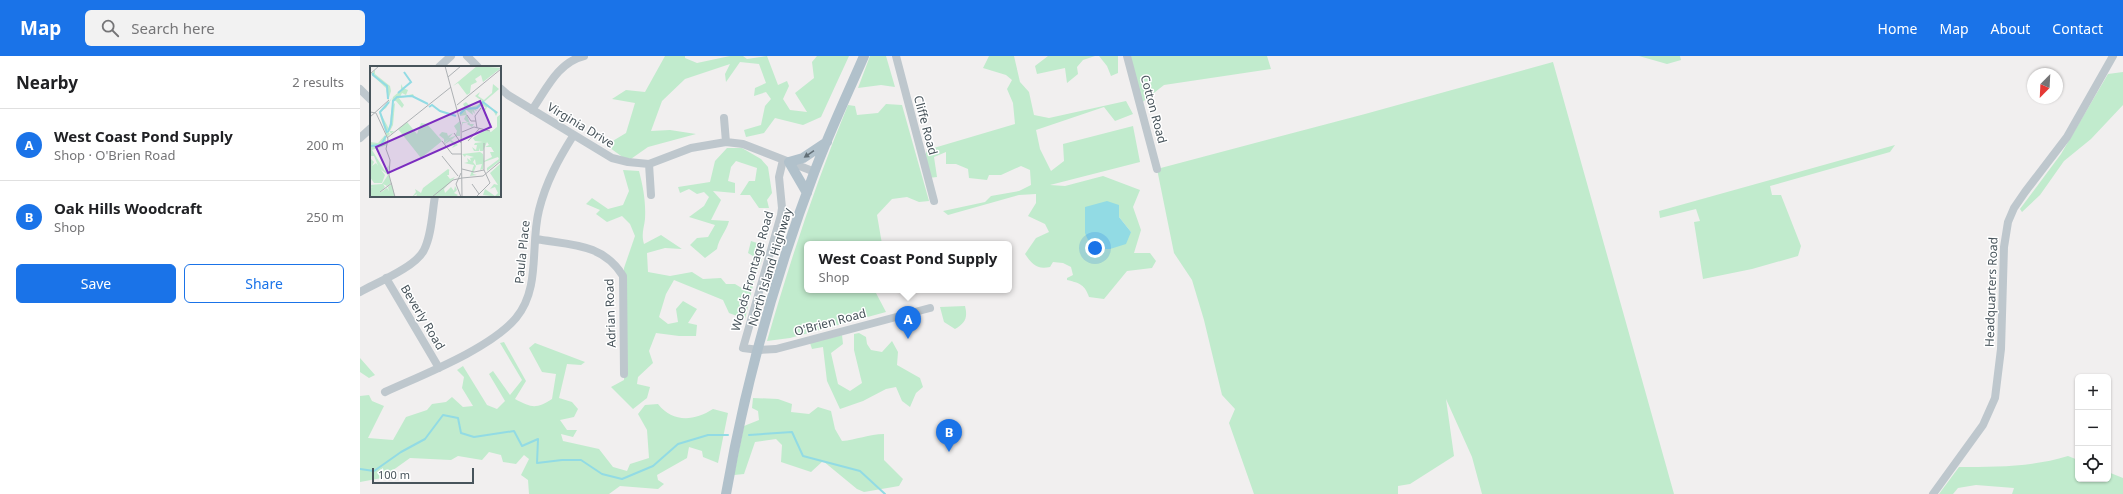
<!DOCTYPE html>
<meta charset="utf-8">
<style>
:root{--surface:#fff;--page:#f2f2f2;--text:#202124;--muted:#757577;--line:#e0e0e0;--accent:#1a73e8}
body{margin:0;font-family:"Noto Sans",sans-serif;background:var(--page);color:var(--text)}
.controls{position:absolute;right:12px;bottom:12px;display:grid;overflow:hidden;border-radius:6px;box-shadow:0 1px 3px #0004}
.controls button{width:36px;height:36px;display:grid;place-items:center;padding:0;border:0;border-bottom:1px solid var(--line);background:var(--surface);color:var(--text);font:20px sans-serif}
.compass{position:absolute;left:1667px;top:12px;width:36px;height:36px;border-radius:50%;background:var(--surface);box-shadow:0 1px 3px #0004;rotate:204deg}
.scale{position:absolute;left:12px;bottom:10px;width:102px;box-sizing:border-box;padding-left:4px;border:2px solid #48545b;border-top:0;font-size:11px;line-height:14px;white-space:nowrap;color:#48545b;-webkit-text-stroke:3px #fff;paint-order:stroke}
.you{position:absolute;left:735px;top:192px;width:14px;height:14px;margin:-10px;border:3px solid #fff;border-radius:50%;background:#1a73e8;box-shadow:0 0 0 6px #1a73e833}
.badge{display:grid;place-items:center;width:26px;height:26px;border-radius:50%;background:var(--accent);color:#fff;font-size:13px;font-weight:700}
.pin{position:absolute;translate:-50% -33px;filter:drop-shadow(0 1px 2px #0008)}
.pin::after{content:'';position:absolute;top:21px;width:14px;height:12px;background:inherit;clip-path:polygon(0 0,100% 0,50% 100%)}
.popup{position:absolute;left:444px;top:185px;width:208px;height:52px;box-sizing:border-box;display:grid;place-content:center;border-radius:6px;background:var(--surface);filter:drop-shadow(0 1px 3px #0005);font-size:13px;white-space:nowrap;color:var(--muted)}
.popup b{font-size:15px;color:var(--text)}
.popup::after{content:'';position:absolute;left:50%;top:100%;margin-left:-8px;border:8px solid transparent;border-top-color:var(--surface)}
.list{margin:0;padding:0;list-style:none}
h2{display:flex;justify-content:space-between;align-items:center;height:52px;margin:0;padding:0 16px;font-size:17px}
h2 small{font-size:13px;font-weight:400;color:var(--muted)}
.list li{display:grid;grid-template-columns:26px 1fr auto;gap:12px;align-items:center;box-sizing:border-box;height:72px;padding:0 16px;border-top:1px solid var(--line)}
.list b{display:block;font-size:15px;white-space:nowrap}
.list p{margin:0;font-size:13px;white-space:nowrap;color:var(--muted)}
.list em{font-size:13px;font-style:normal;color:var(--muted)}
.actions{display:flex;gap:8px;padding:12px 16px}
.actions a{flex:1;padding:9px 0;border:1px solid var(--accent);border-radius:6px;text-align:center;font-size:14px;color:var(--accent)}
.actions .main{background:var(--accent);color:#fff}
.icon{flex:none;width:22px;height:22px;fill:none;stroke:currentColor;stroke-width:2;stroke-linecap:round;stroke-linejoin:round}
.map{position:relative;flex:none;width:1763px;height:438px;overflow:hidden}
header{display:flex;align-items:center;gap:24px;box-sizing:border-box;height:56px;padding:0 20px;background:var(--accent);color:#fff}
header strong{font-size:19px}
nav{display:flex;gap:22px;margin-inline-start:auto;font-size:14px}
.search{width:280px;height:36px;background:var(--page);display:flex;align-items:center;gap:10px;box-sizing:border-box;padding:0 14px;border-radius:6px;color:var(--muted);font-size:15px}
main{display:flex}
aside{flex:1;background:var(--surface)}
.map>svg:first-child{display:block}
</style>
<header>
<strong>Map</strong>
<div class="search"><svg class="icon" aria-label="search" viewBox="0 0 24 24"><circle cx="10" cy="10" r="6"/><path d="M15 15l6 6"/></svg>Search here</div>
<nav><a>Home</a><a>Map</a><a>About</a><a>Contact</a></nav>
</header>
<main>
<aside>
<h2>Nearby<small>2 results</small></h2>
<ul class="list">
<li><span class="badge">A</span><div><b>West Coast Pond Supply</b><p>Shop · O'Brien Road</p></div><em>200 m</em></li>
<li><span class="badge">B</span><div><b>Oak Hills Woodcraft</b><p>Shop</p></div><em>250 m</em></li>
</ul>
<div class="actions"><a class="main">Save</a><a>Share</a></div>
</aside>
<div class="map">
<svg width="1763" height="438" viewBox="0 0 1763 438">
<rect width="100%" height="100%" fill="#f1efef"/>
<path fill="#c1ebcd" fill-rule="evenodd" d="M305,0H325V2L337,7L370,0H383L387,3L407,0L418,29L427,25L429,30L423,43L430,54L447,56L435,37L454,22L452,6L457,0H489L461,61L443,69L415,62L404,77L386,81L384,74L401,69L405,50L411,43L406,36L394,40L395,32L406,27L399,8L380,6L366,26L365,18L370,8L325,23L302,45L291,75L310,74L336,78L288,91L268,105L246,89L266,77L275,47L252,43L266,34L285,36Z
M510,0H526L535,31L521,29L498,32Z
M629,0H654L660,26L669,36L674,59L689,62L766,45L773,58L755,65L744,51L676,74L680,93L691,115L704,105L703,88L773,70L780,106L690,129L705,130L743,120L780,134L773,151L781,174L774,197H790L796,205L792,212L767,215L744,243L729,241C725,229 720,227 707,224V222L713,219L711,211L703,207L693,206L690,211C677,214 672,208 665,198L676,182L689,176L685,168L668,160L676,147V138L659,139L588,159L583,155L625,146L631,140L659,135L671,129L670,114L661,110L641,119H629L627,124L609,122L608,113L596,108H586V96L574,101L577,121L569,122L564,103L567,94L655,68L653,47L647,33L652,24L646,19L623,12ZM759,161L771,176L742,193L737,188Z
M688,0H735L723,4L717,11L718,18L707,27L705,12L677,18L675,10Z
M739,0H758V17L751,20L747,10Z
M767,0H907L911,13L804,29L780,48Z
M1279,0H1320L1321,4L1307,8Z
M1193,6L1314,438H1122L1112,401L1086,343L1094,400L1050,428L1038,430V438H894L869,367L875,353L862,339L844,264L832,224L814,197L797,113L1005,58Z
M1763,16V49L1731,83L1704,105L1680,139L1662,156L1660,153L1701,98L1748,18Z
M526,48L542,49L569,145L559,146L547,141L532,143L517,159L522,188H447V234H518L516,237L526,256L430,282L407,285C430,205 456,126 488,49L495,50L497,59L518,57Z
M1535,89L1530,96L1410,130L1412,139H1421L1441,190L1438,200L1392,213L1343,223L1334,166L1340,165L1336,153L1300,162L1299,155Z
M367,92H382L401,103L408,111L412,137L407,144L409,152H399L390,139H380L389,125H395L397,112L376,105L371,111L368,125L375,127V137L353,135L361,144L351,164L369,165C366,176 359,182 357,193L345,202L330,189L337,182L348,181L355,169L329,161L344,150L349,141L344,136L337,138L329,133L320,137L318,131L350,126L355,105Z
M263,114L279,115C283,130 286,146 285,163C284,172 281,178 284,188L301,179L322,193L305,192L287,197L288,216L310,220L332,216L343,223L361,222L366,228H375L385,234L393,200L388,197L391,185L403,189L402,204L395,221L385,263L369,257L363,244L314,224L306,238L299,261L308,268L318,266L316,253L323,245L337,253L328,267L337,269L336,280H319L296,277L289,295L293,307L278,321L277,328L290,331L287,342L273,353L251,331L264,324V212L275,180L270,168L262,160L247,166L236,158L240,154L226,148L232,142L248,153L263,149L269,135Z
M605,250C608,262 605,267 595,273L584,266L580,251Z
M499,277L506,281L507,288L511,294L522,296L532,285L538,296L537,309L560,322L563,331L556,337L550,351L542,345L536,331L526,333L503,345L480,353L467,325L463,291L452,293L450,287L482,279L483,288L471,297L478,328L490,335L502,327L494,294V278Z
M144,286L166,325L155,343C172,352 176,353 192,343L196,318L182,316L169,292L175,287L225,306L221,309L207,308L199,342L212,346L218,353L214,361L200,364L207,374H217L213,381L201,378L203,385L239,393L253,411L267,415L270,408L289,402L287,374L278,358L285,349L298,348C312,366 333,366 353,353L368,357L358,407L343,401L342,395L329,391L327,402L297,419L298,424L304,428L298,433L260,430L249,438H169L168,424L161,419L169,403L164,399L156,408L143,406L141,399L129,396L122,404L98,400L91,404L50,402L22,422L0,426V340L9,339L12,345L24,350L8,382L33,384L46,361L67,354L72,348L86,346L92,341L103,351L113,350L102,332L104,321L97,314L103,310L127,349L137,353L145,345L129,318L133,315L150,339L162,324L140,287Z
M0,302L15,319L9,322L0,316Z
M393,342L418,343L432,348L431,356L449,358L458,351L471,355L475,373L482,385C496,384 509,378 524,378V404L543,423L539,430L504,436L497,433L463,405L451,416L421,406L422,389L416,383L395,386L384,418L374,419L384,370L399,364L398,355L392,352Z
M1708,400L1718,404V423H1748V416L1763,422V438H1652L1654,432L1616,429L1598,432L1593,438H1579L1599,411C1636,411 1672,411 1708,400Z"/>
<path fill="#92dbe4" d="M747,145L759,149V161L771,176L766,188L750,193H742L728,184L725,177V151Z"/>
<g fill="none" stroke-linecap="round" stroke-linejoin="round">
<path stroke="#92dbe4" stroke-width="2" d="M389,379L432,376L443,400L500,415L525,438
M0,413L14,415L41,396L65,383L83,359L98,362L101,377L114,381L154,375L162,390L178,383L177,407L202,404H221L242,418L262,423L293,410L318,388L348,379H368"/>
<path stroke="#bec7cd" stroke-width="8" d="M107,0L118,11
M536,0L574,145
M767,0L797,113
M79,11L91,0
M140,32L148,39L252,102L268,106L289,108L331,92L366,86L383,88L455,116
M0,33L11,44
M172,54C186,34 198,6 224,0
M364,62L366,86
M0,82L11,72
M423,104L419,121L422,152L421,159L383,292L399,294L416,293L570,252
M289,108L291,139
M176,183C210,189 243,187 263,220L264,318
M26,222L79,312
M0,236C16,227 56,211 64,194C72,178 72,157 75,140
M25,336C62,319 130,293 156,262C181,232 170,189 179,154C186,126 198,104 213,80
M1573,438L1623,369L1635,342L1641,293L1644,191L1648,166L1654,152L1665,136L1707,81L1753,0"/>
<path stroke="#b1c1cb" stroke-width="10" d="M447,137L429,106L443,102L467,86
M366,438C385,329 415,220 454,117C469,77 487,39 504,0"/>
</g>
<defs><path id="oneway-solid" d="M-6-.8H1V-3.2L6.5 0L1 3.2V.8H-6Z"/></defs>
<use fill="#626f77" href="#oneway-solid" transform="translate(449 98) rotate(146)"/>
<g text-anchor="middle" dominant-baseline="central" stroke-width="3" stroke-linejoin="round" paint-order="stroke">
<g font-size="12" fill="#48545b" stroke="#fff">
<text transform="translate(794 53) rotate(75)">Cotton Road</text>
<text transform="translate(221 69) rotate(31)">Virginia Drive</text>
<text transform="translate(566 69) rotate(75)">Cliffe Road</text>
<text transform="translate(162 196) rotate(-84)">Paula Place</text>
<text transform="translate(410 211) rotate(-73)">North Island Highway</text>
<text transform="translate(392 215) rotate(-74)">Woods Frontage Road</text>
<text transform="translate(1631 236) rotate(-88)">Headquarters Road</text>
<text transform="translate(250 257) rotate(-92)">Adrian Road</text>
<text transform="translate(63 261) rotate(59)">Beverly Road</text>
<text transform="translate(470 266) rotate(-15)">O'Brien Road</text>
</g>
</g>
<g transform="translate(10 10)">
<rect width="131" height="131" fill="#f1efef"/>
<path d="M107,0L131,2L113,16L111,9L105,13L107,16L101,19L100,27L97,29L88,17L83,20ZM5,4V8L20,20L21,25L18,35L16,22L1,8ZM31,18L33,22L38,24L36,29L32,27L30,31L43,28L44,30L29,32L34,39L32,42L26,35H22L23,31L31,24ZM123,18L129,23L114,36L120,41L124,38L120,41L128,46L126,50L123,44L117,41L115,45L112,43L116,42L114,40L109,39L106,43L107,45L104,44L105,48L102,45L103,49L95,43L100,58H104L102,61L97,58L99,56L93,57V60L92,56H97L94,53L96,49L90,50V46L95,42L93,38L96,36L101,41L108,39L112,35L105,30L110,26L108,30L114,34L122,27ZM22,32L16,42L10,46L19,63L22,40L25,37L23,59L20,65H24L21,68L19,64H17L20,68L17,71L9,46ZM131,48V94L117,105V102L129,93L128,91L114,96L113,103L110,104L112,98L106,99L105,93L103,96L106,100L103,108L107,109L100,110L104,99L94,97L98,96L97,92L101,95L100,92L104,91L96,89L95,91L92,88L110,86L113,88L114,95L122,91L120,86H124L121,81H115L119,79L117,76L113,85H110V82L109,85H104L102,81L106,84L107,79H104L105,77L113,76L105,75L103,72L115,64L121,66L127,61V51ZM90,55V70H86L81,74L88,79L82,82L84,79L80,75L75,78H74L79,73L74,77V73L69,69L72,66L77,67L78,70L83,67L79,72L85,70L87,65L84,60ZM37,56L47,68L51,57L57,58L72,75L51,92L28,63ZM15,69L17,79L2,84L15,105L19,99L17,109L18,107L21,117L17,120L13,118L15,121L10,127L17,122L19,125L18,121L22,118L25,131H0L1,122L5,121L0,122V119L12,118L18,109L9,102L4,90H0V76L8,77ZM0,92L4,96L2,100L6,97L15,109L12,117H4L0,111ZM131,97V128L128,131L113,129L115,123L125,130L128,127L125,121L120,123L124,118L128,119L120,107ZM78,103L81,105L79,104V109H77L80,113L85,111L74,123L75,127L81,121L84,125L85,120L87,124L84,127L88,129L85,131H46L47,128L42,131L46,126L45,123L51,127L53,122Z" fill="#c1ebcd"/>
<path fill="none" stroke="#92dbe4" stroke-width="2" d="M3,7V9L17,20L18,33M28,27L41,16L34,6M59,41L62,39L70,45L86,50M90,48L95,43L107,42L113,36L127,47M18,66L21,58L23,35L27,31L42,30L58,38M17,67L10,46L19,36M0,80L11,79L16,70"/>
<path fill="none" stroke="#adb1b4" stroke-width="1" d="M75,0L91,59L92,131M0,8L9,0M78,11L91,0M87,39L131,3M0,46L6,47L18,73L16,83L20,94L19,109L25,131M97,49L101,55H106M0,51L19,34M107,62L105,50L111,42M92,66L104,61L120,65M84,67L91,77M17,72L81,21M72,75L82,88H92M98,75L110,62M72,90L88,110M92,103L104,106L114,104M92,112L113,110L131,95M102,118L109,128M10,126L22,117M62,131L83,114L92,112M91,131L86,118L91,107M106,131L120,117L114,104V77"/>
<path fill="#7b2cbf" fill-opacity="0.15" stroke="#7b2cbf" stroke-width="2" d="M110,35L121,61L18,107L6,81Z"/>
<rect width="131" height="131" fill="none" stroke="#48545b" stroke-width="2"/>
</g>
</svg>
<div class="controls">
<button>+</button>
<button>−</button>
<button><svg class="icon" aria-label="locate" viewBox="0 0 24 24"><circle cx="12" cy="12" r="6"/><path d="M12 2v4M12 18v4M2 12h4M18 12h4"/></svg></button>
</div>
<svg class="compass" viewBox="-18 -18 36 36"><path d="M0-13l5 13h-10z" fill="#e53935"/><path d="M0 13l5-13h-10z" fill="#757577"/></svg>
<div class="scale">100 m</div>
<div class="you"></div>
<div class="pin badge" style="left:548px;top:283px">A</div>
<div class="popup"><b>West Coast Pond Supply</b>Shop</div>
<div class="pin badge" style="left:589px;top:396px">B</div>
</div>
</main>
